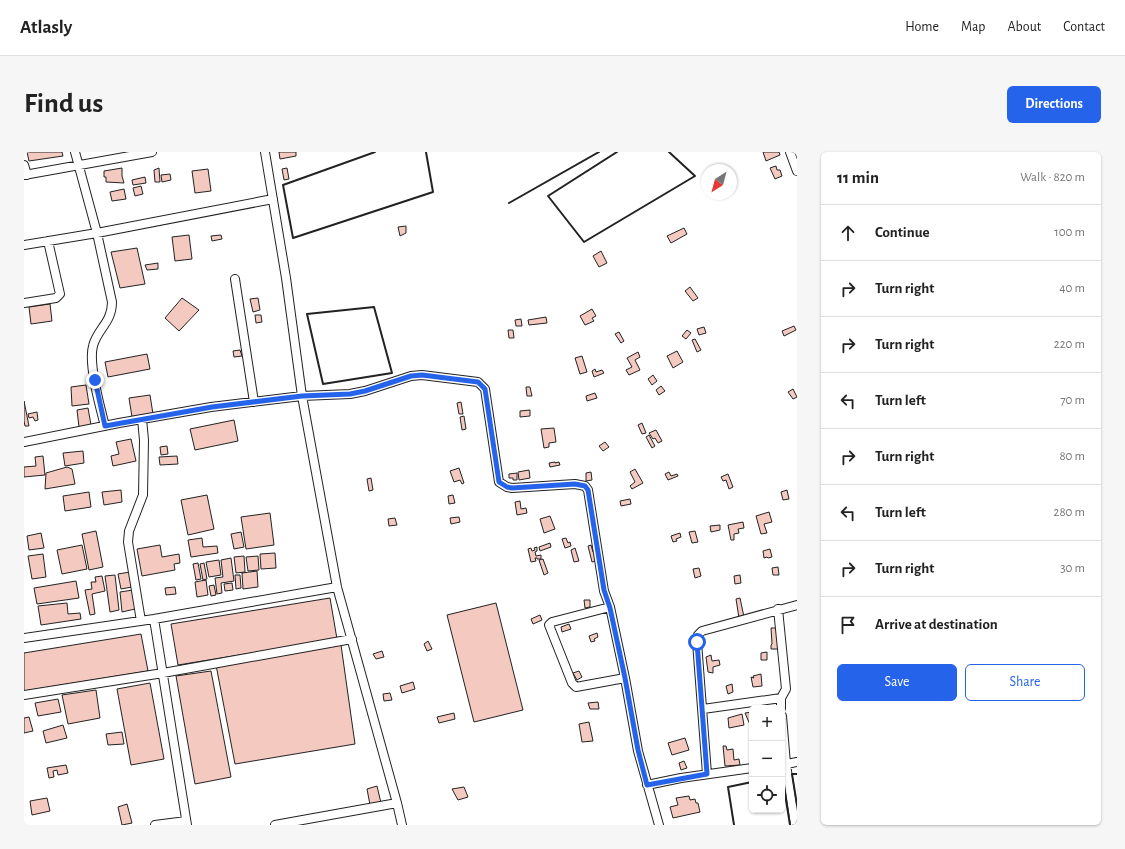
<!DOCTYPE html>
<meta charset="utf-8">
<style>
:root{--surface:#fff;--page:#f6f6f6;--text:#222;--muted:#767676;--line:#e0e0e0;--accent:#2563eb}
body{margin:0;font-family:"Alegreya Sans",sans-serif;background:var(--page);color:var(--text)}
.controls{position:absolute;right:12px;bottom:12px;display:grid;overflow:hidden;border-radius:6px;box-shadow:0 1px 3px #0004}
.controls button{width:36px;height:36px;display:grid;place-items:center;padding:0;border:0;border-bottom:1px solid var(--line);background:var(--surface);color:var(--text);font:20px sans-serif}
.compass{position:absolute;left:677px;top:12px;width:36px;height:36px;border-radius:50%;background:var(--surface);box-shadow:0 1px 3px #0004;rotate:216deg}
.stop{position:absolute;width:12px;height:12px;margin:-9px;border:3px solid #2563eb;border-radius:50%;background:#fff}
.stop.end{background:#2563eb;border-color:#fff;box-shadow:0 1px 4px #0008}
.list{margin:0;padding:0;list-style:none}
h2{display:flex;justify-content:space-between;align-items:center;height:52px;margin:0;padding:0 16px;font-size:17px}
h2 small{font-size:13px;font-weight:400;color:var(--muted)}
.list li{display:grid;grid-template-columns:26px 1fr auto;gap:12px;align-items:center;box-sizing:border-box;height:56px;padding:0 16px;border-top:1px solid var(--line)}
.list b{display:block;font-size:15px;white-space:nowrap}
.list em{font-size:13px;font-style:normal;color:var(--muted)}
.actions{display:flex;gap:8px;padding:12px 16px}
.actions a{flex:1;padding:9px 0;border:1px solid var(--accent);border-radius:6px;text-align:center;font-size:14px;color:var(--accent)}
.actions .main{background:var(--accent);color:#fff}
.icon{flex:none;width:22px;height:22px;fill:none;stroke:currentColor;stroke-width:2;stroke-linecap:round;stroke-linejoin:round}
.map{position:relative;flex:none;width:773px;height:673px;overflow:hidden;border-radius:6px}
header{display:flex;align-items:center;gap:24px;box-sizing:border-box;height:56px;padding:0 20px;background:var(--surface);border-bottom:1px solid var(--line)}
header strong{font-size:19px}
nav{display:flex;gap:22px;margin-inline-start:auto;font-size:14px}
.intro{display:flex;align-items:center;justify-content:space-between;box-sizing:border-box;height:96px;padding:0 24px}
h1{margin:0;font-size:28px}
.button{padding:10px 18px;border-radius:6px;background:var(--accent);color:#fff;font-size:14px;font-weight:700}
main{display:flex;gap:24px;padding:0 24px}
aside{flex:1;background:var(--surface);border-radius:6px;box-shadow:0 1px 3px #0004}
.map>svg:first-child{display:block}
</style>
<header>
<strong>Atlasly</strong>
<nav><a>Home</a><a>Map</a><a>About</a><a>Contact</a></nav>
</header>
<div class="intro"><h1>Find us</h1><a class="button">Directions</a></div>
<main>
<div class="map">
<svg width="773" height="673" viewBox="0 0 773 673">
<rect width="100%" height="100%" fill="#fff"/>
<path fill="#f3c9c0" stroke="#222" d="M3,0H38L39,4L5,9Z
M255,0H272V4L256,7Z
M739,0H755L756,3L742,9Z
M752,14L753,18H756L758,24L751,27L746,16Z
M98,16V24L100,31L82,30V25H80V19Z
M135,16L136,30H131L130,18Z
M263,16L265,27L260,28L258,17Z
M184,17L187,39L171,41L168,19Z
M146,22L147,28L138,30L137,23Z
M121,25L122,31L109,33L108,28Z
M117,34L119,42L111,44L109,36Z
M100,37L102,47L88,49L86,40Z
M382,74V81L376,84L374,75Z
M660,76L663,82L647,91L643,84Z
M165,83L168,107L151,109L148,85Z
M197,83L198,87L188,89L187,84Z
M113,96L121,132L96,136L87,100Z
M577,99L583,111L575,115L569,104Z
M134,111V117L123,118L121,113Z
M666,135L674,146L669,149L661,139Z
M158,146L175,158L155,179L141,166Z
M234,146L236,158L229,160L226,147Z
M26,152L28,169L7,172L5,155Z
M568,157L572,164L568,166L570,169L561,173L556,164Z
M231,163H237L238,170L232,171Z
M522,165L523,171L505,173L504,168Z
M497,167L498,174H492L491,168Z
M770,174L772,178L760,184L758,179Z
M680,175L682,181L675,183L673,177Z
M484,178H489L490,186H485Z
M663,178L667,181L662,187L658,184Z
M595,180L600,189L597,191L591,182Z
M671,187L677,198L673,200L668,188Z
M216,198L218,204L210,205L209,199Z
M653,199L659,210L649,216L643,204Z
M614,200L616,205L611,208L616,218L605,223L602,218L608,215L603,206Z
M123,202L126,217L84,225L81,210Z
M558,204L563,220L556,222L551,206Z
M571,217L572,220L578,218L580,221L570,225L568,219Z
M629,223L633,229L628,233L624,227Z
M62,233L65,252L48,254L47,235Z
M637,234L641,239L635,243L632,238Z
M502,235H506L508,244H503Z
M769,237L773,245L769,247L764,240Z
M571,241L573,246L563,249L562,244Z
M126,243L129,262L108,265L105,246Z
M0,249L5,274H1L0,269Z
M437,250L439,262H435L433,251Z
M64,256L67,273L55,275L53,258Z
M506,258V264L496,265V259Z
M13,260L14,268L11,269L9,265L5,266L4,262Z
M440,264L442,277L438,278L436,265Z
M210,268L214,289L171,298L166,277Z
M618,271L622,281L618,282L614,273Z
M530,276L532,290L525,291V295L520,296L517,277Z
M632,278L638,289L634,291L631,286L629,287L625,281Z
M625,283L631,294L628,296L622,285Z
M107,287L112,309L89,314L87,304L95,302L92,290Z
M581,290L585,295L579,299L575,294Z
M143,294L144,302L137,303L136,295Z
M59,299L60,311L41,314L39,301Z
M19,304L21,323L0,325V315L12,314L11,305Z
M153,304L154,312L136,313L135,305Z
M531,310V311L535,310L536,313L526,315L525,311Z
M43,315L48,317L51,332L21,337L22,321Z
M435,316L440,331L438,332L436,328L430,330L426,319Z
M611,317L619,331L608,337L606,334L611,330L606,320Z
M505,318L506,326L495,328L494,320Z
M567,320L568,328L562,329V321Z
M645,320L647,324L653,322L654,324L644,328L641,322Z
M493,321V328H489V326H485V322Z
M704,322L709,335L705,337L702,328L699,329L697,325Z
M347,326L349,338L345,339L343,327Z
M97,338L98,350L80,353L78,340Z
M763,338L765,347L759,348L757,340Z
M65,340L67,355L41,359L39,344Z
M183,343L190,377L164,383L157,348Z
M429,343L431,351L425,352L424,344Z
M606,347L607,352L597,354L596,349Z
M496,349L497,357L502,356L503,361L493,363L491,350Z
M745,360L748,370L740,372L743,381L737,382L732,364Z
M246,361L250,393L222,397L217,365Z
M526,364L531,377L520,381L516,367Z
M435,365L436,370L427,372L426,366Z
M371,366L373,373L365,374L364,367Z
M719,370L720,376L714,377L715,381L710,382V388H707L704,373Z
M696,373V378L687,380L686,374Z
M72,379L79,415L65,418L58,382Z
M671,379L674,390L668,391L665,380Z
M217,380L220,395L210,397L207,382Z
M17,381L20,396L5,398L3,384Z
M656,381L657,385L652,387L653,389L649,390L647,384Z
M178,386L179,395L193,394L194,401L167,405L164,388Z
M542,386L544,391L546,390L547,394L541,396L538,387Z
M526,391L527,395L516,399L515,395Z
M58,393L63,417L38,422L33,398Z
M136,393L138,405L155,402L156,411L150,412L151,418L118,424L113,397Z
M567,393L569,400H571L572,409L568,410L564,394Z
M513,395V399L511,400L512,404L517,403V407H513V406H511L512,409L507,410L504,397L507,396L508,399L511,398L510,396Z
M551,396L555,409L550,410L547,398Z
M746,397L748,405L744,406L743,405L740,406L739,399Z
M251,401L252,416L237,417L236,402Z
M19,402L22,425L8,427L4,404Z
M220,404L221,420L212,421L210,405Z
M234,404L235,418L224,419L222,405Z
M207,406L210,429L197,431L198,441L193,442L191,426L199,425L197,408Z
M519,407L524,421L520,423L515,408Z
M195,408L197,423L185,425L182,410Z
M174,411L177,427L172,428L169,412Z
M180,411L183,427L179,428L176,412Z
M754,415L755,423H749L748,416Z
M675,416L677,424L671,426L669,417Z
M233,419L234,435L219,437L218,421Z
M106,420L108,435L97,437L94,422Z
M91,423L95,458L86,460L81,424Z
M211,423H216L217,436L212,437Z
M716,423L717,431L711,432L710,424Z
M78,424L81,439L68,442L71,462L66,463L61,438L68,437L67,430H72L71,425Z
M182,428L184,443L173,445L171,430Z
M52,429L55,446L13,452L10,436Z
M208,431L209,438L201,439L200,432Z
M190,433L192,443L187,444L185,434Z
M151,435L152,442L142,443L141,436Z
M109,438L111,457L98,460L96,440Z
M306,446L313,487L154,513L147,472Z
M716,446L720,465L715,466L712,447Z
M560,448H566V455L561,456Z
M43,451L44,462L56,461L57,467L17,473L14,454Z
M472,451L499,558L450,570L423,463Z
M516,463L518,468L509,472L507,467Z
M545,472L547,477L538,480L537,475Z
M747,476H752L755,497H747V493L748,492Z
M573,481L574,485L570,487L571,489L567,490L565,484Z
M117,482L124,519L0,539V501Z
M404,489L408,497L403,499L400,492Z
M317,493L331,592L211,612L192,513Z
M358,499L360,505L352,507L349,502Z
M743,500V508H737V501Z
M687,503L688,509L695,508L696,513L689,515V521L684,520L682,505Z
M187,519L207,625L171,632L152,524Z
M555,519L558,525L553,528L549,521Z
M737,522L738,534L729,535L727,525L730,526L729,524Z
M389,530L391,537L378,541L376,534Z
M126,531L140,607L107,613L93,537Z
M708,532L709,540L704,542L702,534Z
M72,538L76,566L44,572L38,543Z
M366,541L368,548L360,549L359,542Z
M34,547L37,560L14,564L11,551Z
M574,550L575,557H566L564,551Z
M728,560V574L727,575L721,561Z
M430,561L431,567L415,571L413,565Z
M718,562L720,573L705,576L704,566Z
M5,565L9,579L0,581V566Z
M565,570L569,589L558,590L555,572Z
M39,573L43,586L22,591L19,579Z
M98,580L100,592L84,593L82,582Z
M661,586L665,598L648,603L644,591Z
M699,594H702L703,598L709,597L710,608L715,607L716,613L701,614Z
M660,609L663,616L657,618L655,611Z
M42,613L44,621L34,623L33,618L29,619L30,625L25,626L23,616Z
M353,634L357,651L346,653L343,637Z
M440,635L444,645L434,648L428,637Z
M665,644L666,648L671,647L672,651H674L676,660L649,666L646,655L654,653L652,646Z
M23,646L26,659L8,663L6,649Z
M103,652L108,671L98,673L94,655Z"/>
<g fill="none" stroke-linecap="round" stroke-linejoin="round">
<defs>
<path id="street" d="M51,0L73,81L88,150C88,171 73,177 69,194C64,212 76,255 81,274
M241,0L262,126L278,244L313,435L373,651L378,673
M766,0L773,19
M0,13L3,23
M0,23L128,0
M0,93L73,81L249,47
M211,127L230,250
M0,151L32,146L36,142L24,89
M0,290L95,271L187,255L278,244L326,242L341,239L387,224L398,223L454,230L461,237L475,330L483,335L488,336L551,332L561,334L564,338L580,439L586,455L601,526L614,599L635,673
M586,455L528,470L525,473L548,531L552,535L601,526
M754,457L762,537L757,546V556
M130,467L163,673
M117,469L104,390L105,379L119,343L120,288L118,267
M0,486L130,467L313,435
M0,543L139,521L328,487
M679,557L757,546
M758,564L762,612L771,673
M758,613L773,610
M683,622L673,490L674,483L678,479L773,453
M623,633L657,626L728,616
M131,673L162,669
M251,673L373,651"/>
</defs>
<use href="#street" stroke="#222" stroke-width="10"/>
<use href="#street" stroke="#fff" stroke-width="8"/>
<path stroke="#222" stroke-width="2" d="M351,0L259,33L269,86L409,40L402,0
M593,0L524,44L560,90L671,24L645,0
M485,51L575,0
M350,155L368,221L299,232L283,162Z
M773,622H768L773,653
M758,623L766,673
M710,673L704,635L728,630"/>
</g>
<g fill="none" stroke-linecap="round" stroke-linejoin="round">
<path stroke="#2563eb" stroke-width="5" d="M71,228L81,274L188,255L278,244L326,242L341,239L387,224L398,223L454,230L461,237L475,330L483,335L488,336L551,332L561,334L564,338L580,438L586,456L601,526L614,598L623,633L683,622L673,490"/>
</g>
</svg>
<div class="controls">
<button>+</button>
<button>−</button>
<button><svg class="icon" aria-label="locate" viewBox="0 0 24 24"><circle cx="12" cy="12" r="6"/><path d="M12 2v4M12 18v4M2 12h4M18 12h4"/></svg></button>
</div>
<svg class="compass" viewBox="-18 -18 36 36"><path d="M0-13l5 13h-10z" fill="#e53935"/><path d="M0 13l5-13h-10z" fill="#767676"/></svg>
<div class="stop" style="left:673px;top:490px"></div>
<div class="stop end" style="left:71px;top:228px"></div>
</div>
<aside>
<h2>11 min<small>Walk · 820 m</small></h2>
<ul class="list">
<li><svg class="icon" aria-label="ahead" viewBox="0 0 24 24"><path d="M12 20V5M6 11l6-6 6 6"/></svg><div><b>Continue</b></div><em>100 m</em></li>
<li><svg class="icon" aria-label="right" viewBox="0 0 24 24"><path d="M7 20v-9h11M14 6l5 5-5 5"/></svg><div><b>Turn right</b></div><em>40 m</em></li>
<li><svg class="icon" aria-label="right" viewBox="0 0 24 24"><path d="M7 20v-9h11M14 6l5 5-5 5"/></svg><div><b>Turn right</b></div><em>220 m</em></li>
<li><svg class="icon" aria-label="left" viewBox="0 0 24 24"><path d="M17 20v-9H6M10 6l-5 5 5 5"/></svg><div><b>Turn left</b></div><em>70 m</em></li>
<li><svg class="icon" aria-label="right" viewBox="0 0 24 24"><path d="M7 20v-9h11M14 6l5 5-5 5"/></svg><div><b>Turn right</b></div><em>80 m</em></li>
<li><svg class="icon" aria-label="left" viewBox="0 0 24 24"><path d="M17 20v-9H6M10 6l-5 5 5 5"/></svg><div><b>Turn left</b></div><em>280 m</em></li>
<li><svg class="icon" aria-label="right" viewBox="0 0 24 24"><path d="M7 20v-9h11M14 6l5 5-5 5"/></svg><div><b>Turn right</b></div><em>30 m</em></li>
<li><svg class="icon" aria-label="arrive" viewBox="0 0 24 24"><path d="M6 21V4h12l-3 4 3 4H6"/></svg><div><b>Arrive at destination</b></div></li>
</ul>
<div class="actions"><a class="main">Save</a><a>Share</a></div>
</aside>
</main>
